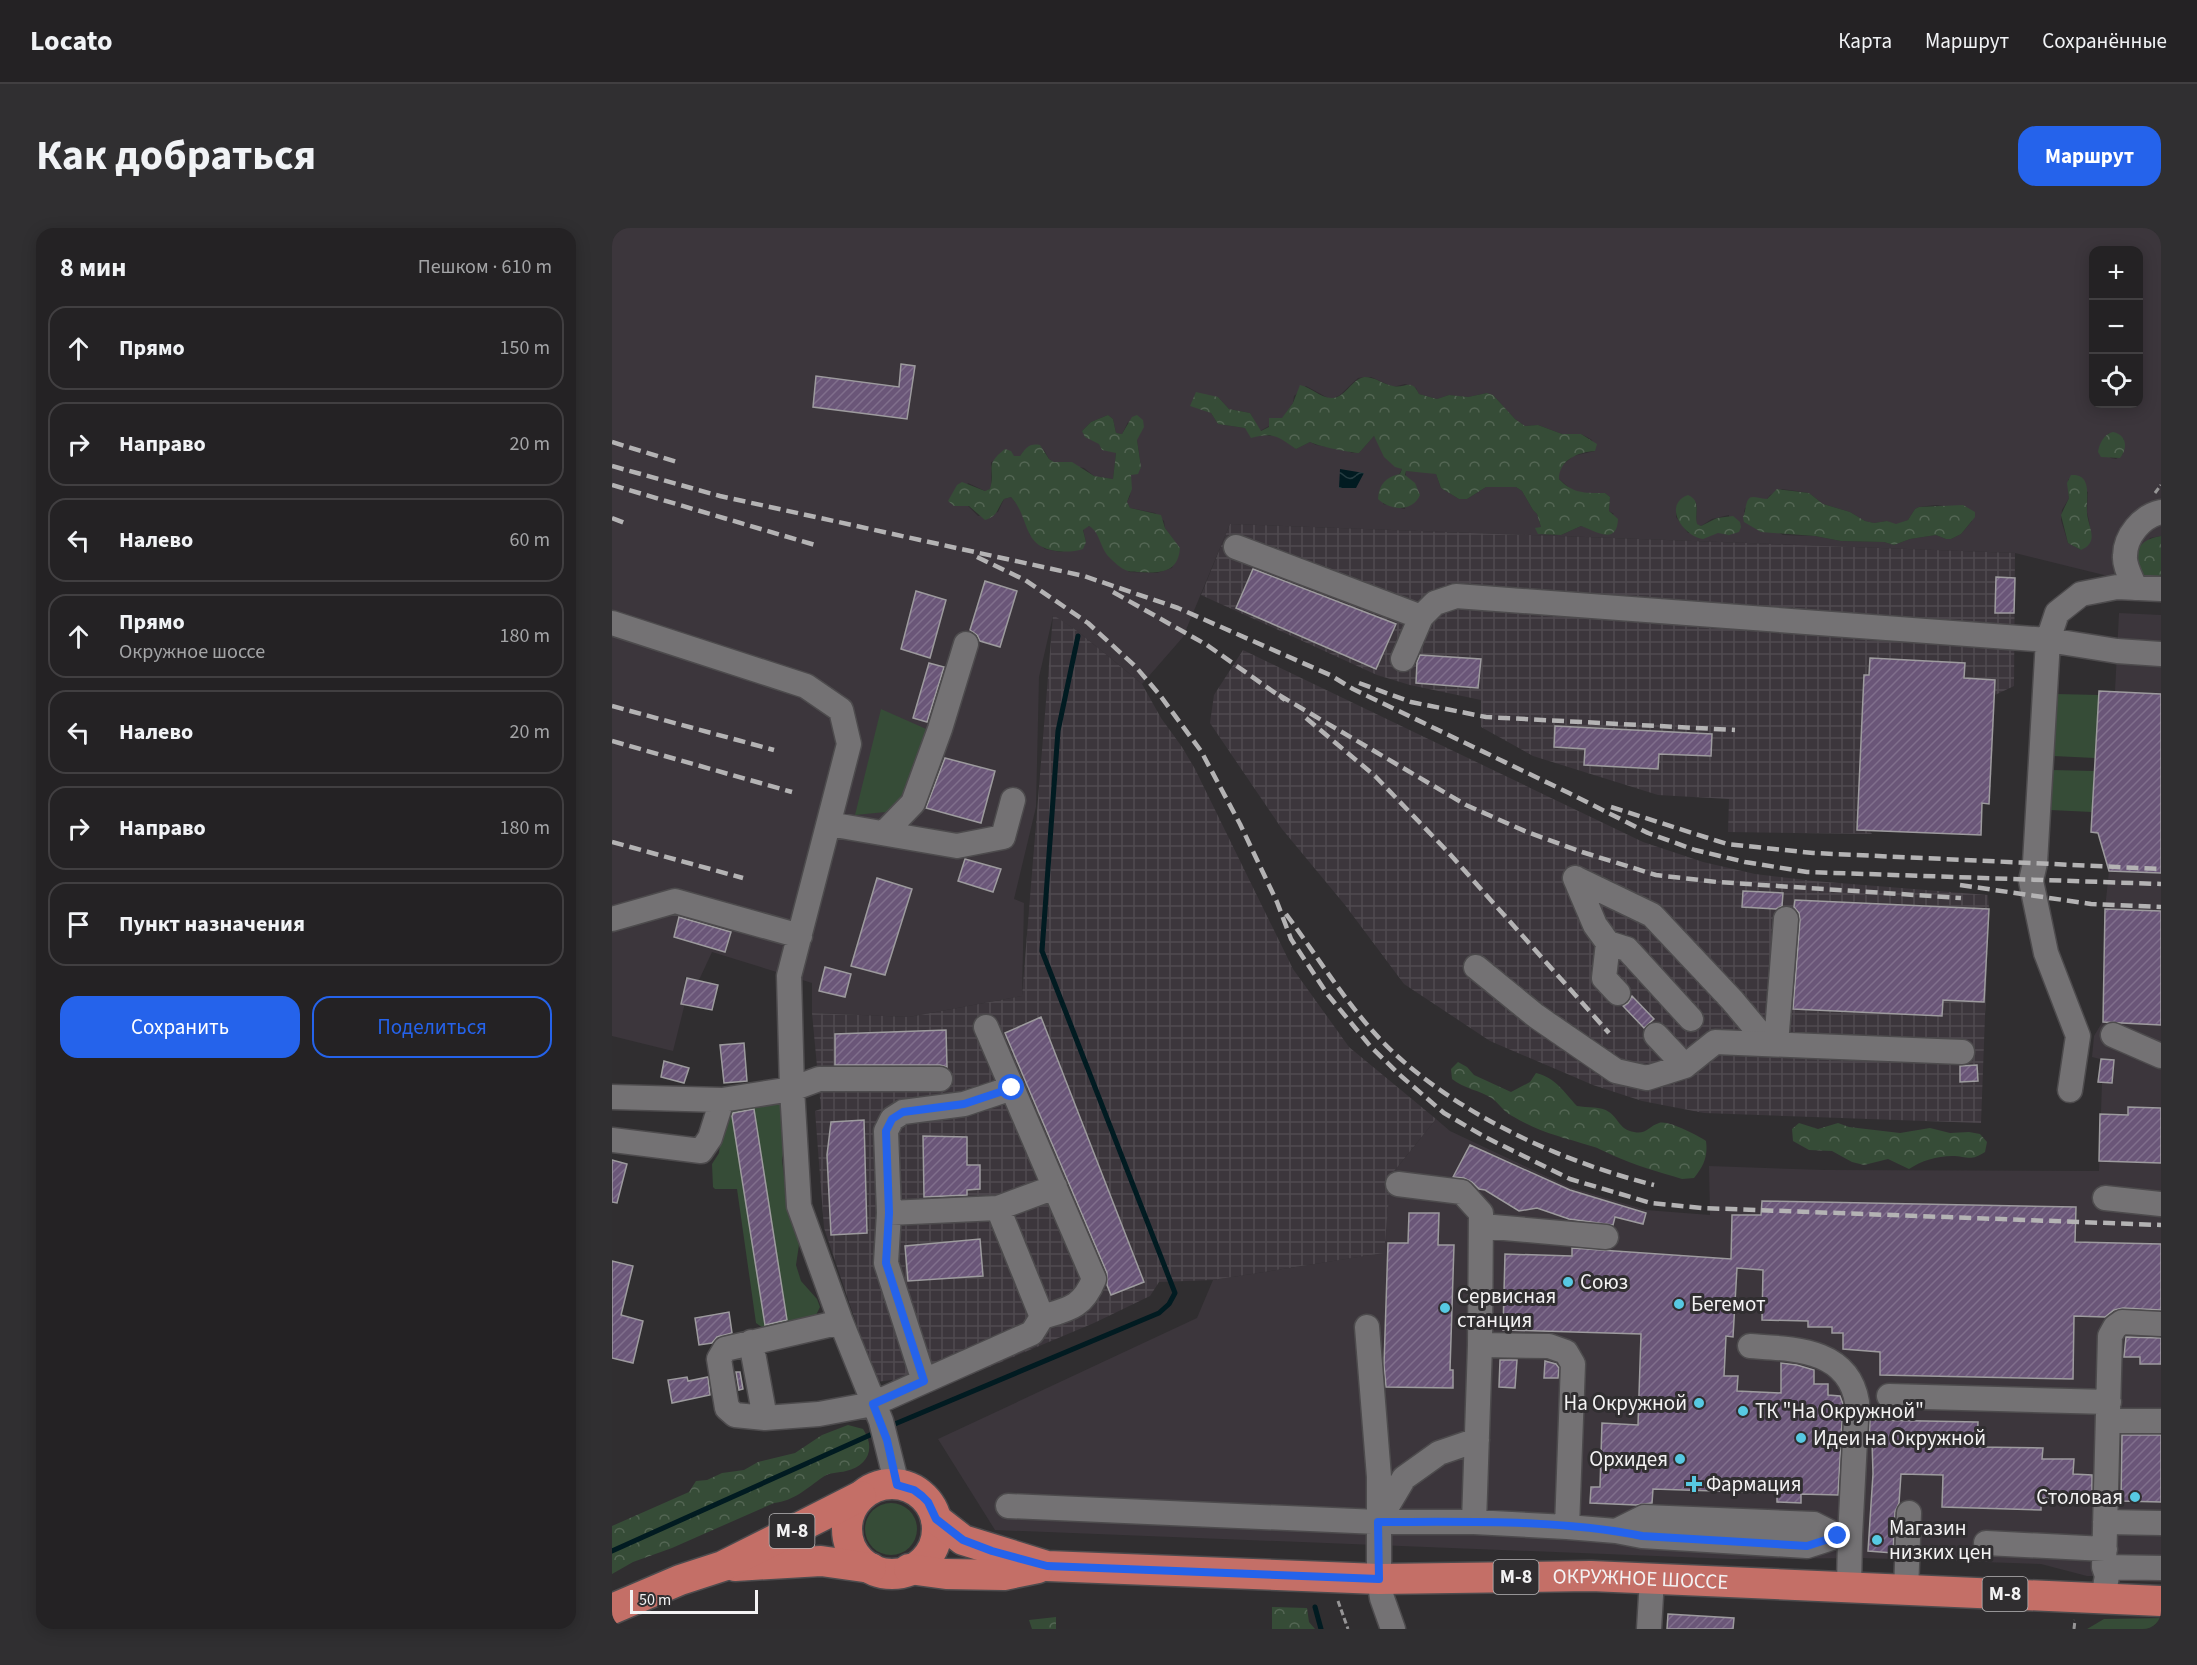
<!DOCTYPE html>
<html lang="ru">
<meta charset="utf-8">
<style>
:root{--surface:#242224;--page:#302f31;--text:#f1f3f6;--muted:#a3a4a6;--line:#413f41;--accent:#2563eb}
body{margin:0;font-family:"Source Sans 3",sans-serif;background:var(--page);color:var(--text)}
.controls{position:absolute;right:18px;top:18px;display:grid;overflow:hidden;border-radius:12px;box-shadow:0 3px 15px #0003}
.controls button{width:54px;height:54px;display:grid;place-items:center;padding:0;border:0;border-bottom:2px solid var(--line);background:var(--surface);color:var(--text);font:30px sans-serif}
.scale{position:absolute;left:18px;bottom:15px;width:128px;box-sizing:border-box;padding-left:6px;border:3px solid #f3f2f3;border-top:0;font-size:16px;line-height:21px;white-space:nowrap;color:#f3f2f3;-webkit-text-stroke:4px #302e30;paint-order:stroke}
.stop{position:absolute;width:18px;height:18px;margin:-14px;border:4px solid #2563eb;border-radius:50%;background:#fff}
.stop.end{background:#2563eb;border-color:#fff;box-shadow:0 2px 6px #0008}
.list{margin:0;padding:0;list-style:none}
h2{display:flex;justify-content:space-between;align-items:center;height:78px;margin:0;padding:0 24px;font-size:26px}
h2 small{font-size:20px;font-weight:400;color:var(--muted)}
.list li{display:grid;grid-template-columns:39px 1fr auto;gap:18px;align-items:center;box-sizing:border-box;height:84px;margin:0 12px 12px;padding:0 12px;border:2px solid var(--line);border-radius:18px}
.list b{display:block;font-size:22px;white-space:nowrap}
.list p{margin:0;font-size:20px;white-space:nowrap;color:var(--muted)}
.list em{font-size:20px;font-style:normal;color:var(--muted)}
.actions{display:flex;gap:12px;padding:18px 24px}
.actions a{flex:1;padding:14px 0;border:2px solid var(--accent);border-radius:18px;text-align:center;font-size:21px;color:var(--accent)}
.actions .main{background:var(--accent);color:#fff}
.icon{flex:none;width:33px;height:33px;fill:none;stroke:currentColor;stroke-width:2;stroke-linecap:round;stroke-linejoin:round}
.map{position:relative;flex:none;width:1549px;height:1401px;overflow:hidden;border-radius:18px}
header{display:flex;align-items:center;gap:36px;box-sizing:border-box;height:84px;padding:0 30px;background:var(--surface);border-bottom:2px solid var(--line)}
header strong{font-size:28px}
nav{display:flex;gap:33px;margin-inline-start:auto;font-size:21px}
.intro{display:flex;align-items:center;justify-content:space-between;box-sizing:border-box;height:144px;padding:0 36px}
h1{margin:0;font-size:42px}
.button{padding:15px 27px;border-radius:18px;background:var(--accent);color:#fff;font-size:21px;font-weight:700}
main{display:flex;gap:36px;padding:0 36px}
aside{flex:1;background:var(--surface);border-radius:18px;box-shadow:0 3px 15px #0003}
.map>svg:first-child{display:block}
</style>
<header>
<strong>Locato</strong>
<nav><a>Карта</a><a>Маршрут</a><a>Сохранённые</a></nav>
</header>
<div class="intro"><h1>Как добраться</h1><a class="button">Маршрут</a></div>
<main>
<aside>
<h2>8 мин<small>Пешком · 610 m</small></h2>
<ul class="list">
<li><svg class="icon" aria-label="ahead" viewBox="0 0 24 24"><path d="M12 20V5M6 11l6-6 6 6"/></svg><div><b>Прямо</b></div><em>150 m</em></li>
<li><svg class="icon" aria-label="right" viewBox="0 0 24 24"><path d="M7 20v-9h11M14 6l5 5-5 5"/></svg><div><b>Направо</b></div><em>20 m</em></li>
<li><svg class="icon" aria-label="left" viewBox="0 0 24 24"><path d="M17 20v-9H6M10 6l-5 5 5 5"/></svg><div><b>Налево</b></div><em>60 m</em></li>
<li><svg class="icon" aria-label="ahead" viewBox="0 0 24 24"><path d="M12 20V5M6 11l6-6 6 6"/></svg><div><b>Прямо</b><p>Окружное шоссе</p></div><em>180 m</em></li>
<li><svg class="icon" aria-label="left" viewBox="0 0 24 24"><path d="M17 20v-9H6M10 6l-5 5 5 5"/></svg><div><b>Налево</b></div><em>20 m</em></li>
<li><svg class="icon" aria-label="right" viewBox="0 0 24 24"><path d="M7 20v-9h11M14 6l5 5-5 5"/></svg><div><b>Направо</b></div><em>180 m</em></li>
<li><svg class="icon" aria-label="arrive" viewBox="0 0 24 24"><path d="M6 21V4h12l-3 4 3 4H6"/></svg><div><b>Пункт назначения</b></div></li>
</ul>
<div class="actions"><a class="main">Сохранить</a><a>Поделиться</a></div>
</aside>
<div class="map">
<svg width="1549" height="1401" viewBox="0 0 1549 1401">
<defs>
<pattern id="industrial-grid" width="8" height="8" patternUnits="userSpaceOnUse" patternTransform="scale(1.5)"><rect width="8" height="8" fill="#3c363c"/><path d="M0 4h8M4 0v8" fill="none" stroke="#4f4a4f"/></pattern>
<pattern id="forest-crowns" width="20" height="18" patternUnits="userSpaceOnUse" patternTransform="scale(1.5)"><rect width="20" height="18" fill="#364c37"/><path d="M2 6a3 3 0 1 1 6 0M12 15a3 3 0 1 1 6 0" fill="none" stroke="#546654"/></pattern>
<pattern id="water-waves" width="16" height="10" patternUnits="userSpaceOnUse" patternTransform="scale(1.5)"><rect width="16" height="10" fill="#011b21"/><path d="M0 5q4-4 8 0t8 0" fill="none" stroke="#263d42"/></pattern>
<pattern id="building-hatch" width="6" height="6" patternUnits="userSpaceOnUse" patternTransform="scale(1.5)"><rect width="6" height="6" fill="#6a5678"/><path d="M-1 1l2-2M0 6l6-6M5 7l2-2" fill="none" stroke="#806f8c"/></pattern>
</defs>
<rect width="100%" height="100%" fill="#302e30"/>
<path fill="#3c363c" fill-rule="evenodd" d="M0,0H1549V308L1538,310L1522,338L1533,347L1549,348V351L1496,348L1403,325L618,296L571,409L530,456L464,402L441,388L427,449L424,579L402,671L412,675L410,768L297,789L200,785V755L100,724L87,752L73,749L72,779L61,823L0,808ZM1482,22H1526V176H1482ZM752,149H759L781,159L793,156L804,160L807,166L825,171L837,167L856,169L875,165L881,167L903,191L913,198L926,197L950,206H969L975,209L980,212L983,223L961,228L950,238L947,244V251L961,263L974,266L993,265L998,269L997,283L1002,286L976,300L969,298L949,307L926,306L929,299L925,286L921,282L910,263L904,259H874L855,271H847L829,260L824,246L817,244L794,243L793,281L771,276L790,241L778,234L762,208L747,225H740L734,222L704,217L698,214L684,221L667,208H648L633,200L606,196L599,185L606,169L617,181L638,185L648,203L670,191L681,175L682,168L694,158L716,170H722L728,167L746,150ZM496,187L501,191L504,205L510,206L516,194L525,212L529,239L519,247L518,268L515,274L518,280L543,285L552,293L553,300L568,321L560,340L545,345L517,344L483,301L477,298L471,301L474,314L449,324L433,321L418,307L409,281L399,269L392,271L386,284L366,288L356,278H342L356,255L373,263L379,261V234L408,228L412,223L432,222L437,231L442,234L472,240L482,248L501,251L504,225L470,203L479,194ZM1497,205L1512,211L1511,226L1504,231L1499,230L1487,220ZM1456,251L1476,264L1475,284L1478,298L1469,322L1456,315L1449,292L1450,282L1457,270ZM1170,261L1197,265L1211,276L1238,284L1253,293L1262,295L1275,293L1284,297L1296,292L1303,281L1307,279L1324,277L1338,279L1360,293L1349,306L1339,311H1334L1324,307L1298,311L1282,317L1272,314L1229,313L1203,308L1171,307L1132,284L1133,280L1151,271H1155L1158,267ZM1083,273L1085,277L1084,296L1089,298L1100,291L1117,287V307L1112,305H1076L1064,289V279Z
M1507,385L1549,387V1349L1475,1348L1429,1336L1250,1330L1119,1331L383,1302L326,1211L585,1090L601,1052L771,1025L779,947L824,891L838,903L957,959L1034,982L1098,987L1097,938L1213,942L1487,943L1490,854L1486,853L1488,831L1480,829L1482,808L1491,793L1493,681L1497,643L1486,605L1479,604L1487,463H1503Z"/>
<path fill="url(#industrial-grid)" d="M618,296L1403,325L1402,458L1383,467L1378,576H1370L1369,607L1257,602L1260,606L1116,604L1117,571L1046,567L921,528L869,499V472L798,457L765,447L589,367Z
M441,387L464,402L530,456L549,490L570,519L583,541L681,741L737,819L824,891L779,947L772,1025L601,1052L547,1054L538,1068L482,1095L294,1174H289L280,1152L264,1154L212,1000L203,883L209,881L200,785L297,789L410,768Z
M631,422L1031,614L1091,634L1143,646L1202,653L1376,667L1377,681L1369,895L1092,885L1030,873L981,857L878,813L792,756L733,677L670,601L598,495L602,467Z"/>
<path fill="#364c37" d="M1444,466L1487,467L1483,530L1441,528Z
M269,481L321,504L291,572L274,584L243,587Z
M1440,542L1482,543L1480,584L1438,582Z
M162,874L167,875L169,880L173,914L170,932L174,964L188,1010L184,1037L189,1053L205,1071L208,1079L203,1089L151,1100L144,1095L125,961H103L101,959L100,936L107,925L110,896L117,883Z
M253 1301a26 26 0 1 1 52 0a26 26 0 1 1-52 0Z
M1549,1390V1401H1475L1492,1391Z"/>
<path fill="url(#forest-crowns)" d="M752,149C764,149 770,156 781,158C793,161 799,149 807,166L825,171L837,167L856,169L875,165L881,167L903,191L913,198L926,197L950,206H969L985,216L983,223C966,224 947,232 947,251C961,266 973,265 993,265L998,269L997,283L1006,291C1005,318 984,303 969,298L949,307L926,306L923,300L929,299L925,286L921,282L910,263L904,259H874L855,271H847L829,260L824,246L794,243L793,247L803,255L808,267C801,284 778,283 766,271C767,256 774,249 788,246L790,241L783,239L772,229L762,208L747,225C740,225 705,218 698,214L684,221C666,208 661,204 639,210L633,200L606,196L599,185L578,178L584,164L606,169L617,181L638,185L649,203L657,199V190H670L681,175L688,157C699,159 708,170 720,170C733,170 739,152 752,149Z
M496,187L501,191L504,205L510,206L520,189L525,187L531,192L532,199L525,212L529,239L526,246L519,247L520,261L515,274L518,280L549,287L553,300L568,320C566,347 545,345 525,344C522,343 519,344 516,343C509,341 502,334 497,329C488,320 488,304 477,298L471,302L474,314L471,321C462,324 453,324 444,323C409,318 419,291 399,269L392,271C385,281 386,288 373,292L357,278H342L336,273L345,257L350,254L373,263L378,261C384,240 371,238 393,221L399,223L402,228H408C414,220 417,215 428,217L437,231L442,234H460L482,248L501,251L504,225L490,222L487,216L473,209L470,203L479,194Z
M1501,204C1515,207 1516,220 1508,230L1489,229L1486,224C1487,216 1492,206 1501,204Z
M1459,247C1481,245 1474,271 1475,285C1476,299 1488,314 1469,322L1456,315L1449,287L1457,270L1455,255Z
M1165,261L1197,265L1211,276L1238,284L1253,293L1262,295L1275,293L1284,296L1296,292L1303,281L1307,279L1351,277L1363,284V289L1349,306L1339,311H1334L1324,307L1298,311L1282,317L1272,314L1229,313L1203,308L1149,304L1132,294C1130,284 1131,293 1133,283C1136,264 1139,269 1155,271Z
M1076,267C1090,273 1082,285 1085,296L1089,298L1105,290L1121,288L1128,294L1129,299L1127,304L1117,307L1106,305L1091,311C1071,308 1050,277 1076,267Z
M1549,308V348H1533L1522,338C1525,318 1529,312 1549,308Z
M846,834L855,839L862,847L899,864L918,854L924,845C944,850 952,864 965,878C975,880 989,878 997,884C1007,891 1008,902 1022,904C1034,907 1037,898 1047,895C1056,892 1085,907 1094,913C1096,928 1092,938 1082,950L1070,951C1047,944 1022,937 1000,927C993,924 987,920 979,918C950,909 929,905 902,889C893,885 888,877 881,871C868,862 852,861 840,851L839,841Z
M1187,895L1206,901L1226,895L1237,899L1288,905L1318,900L1338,905L1357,904L1368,906L1375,914L1373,924C1358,934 1355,928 1340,928C1325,928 1309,933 1297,941L1276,931L1252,937L1240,934L1220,923L1197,922L1181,913L1180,901Z
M236,1197L251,1201C264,1220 256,1238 234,1243C227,1245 217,1244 211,1249C195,1260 182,1273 162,1275L60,1320L21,1334L0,1346V1298L77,1264L84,1253L95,1252L110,1245L132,1242L146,1234L183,1225L210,1207Z
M660,1379L695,1380L697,1394L703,1401H660Z
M444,1389V1401H420L417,1392Z"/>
<path fill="url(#water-waves)" d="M728,241L752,245L744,260H727Z"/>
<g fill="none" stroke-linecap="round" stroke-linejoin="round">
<path stroke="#011b21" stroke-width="5" d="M278,1198L547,1085L557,1076L563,1065L430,723L446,503L466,408
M0,1323L267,1203
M703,1379L709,1401"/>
</g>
<path fill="url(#building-hatch)" stroke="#9d9b9e" stroke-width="1.5" d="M289,136L303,138L295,191L201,179L204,148L287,159Z
M641,341L784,396L764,441L624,380Z
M1384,349L1403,350L1402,385H1383Z
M373,353L405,363L388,419L368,413L365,407L358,402Z
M304,363L334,372L318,430L289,421Z
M808,427L869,431L866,460L804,455L805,434Z
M1258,430L1353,435L1352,450L1383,452L1377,576L1370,575L1369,607L1245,602L1252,447H1257Z
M317,435L332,439L315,494L301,490Z
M1487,463L1549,466V645L1497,643L1486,605L1479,604Z
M943,498L1100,506L1099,528L1047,526L1046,541L972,537L973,521L942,519Z
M333,530L383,543L369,595L314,580Z
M353,631L389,641L381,664L346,653Z
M265,650L300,661L273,747L239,738Z
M1131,663L1171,665L1170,678L1164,681L1130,679Z
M1183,672L1377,681L1372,774L1331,772L1330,788L1181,781L1188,692L1187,685L1182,679Z
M1493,681L1549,683V797L1491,794Z
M67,689L119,704L113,724L62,709Z
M213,739L239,746L233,769L207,763Z
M75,750L106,757L100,782L69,776Z
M1020,768L1042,791L1032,800L1011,778L1016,775Z
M429,789L532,1054L499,1067L495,1057V1045L393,805Z
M334,802L335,839L328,837H223V806Z
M132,815L135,853L112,855L108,817Z
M1489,831L1502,832L1500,855L1486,854Z
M52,833L77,840L72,855L49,849Z
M1365,837L1366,853L1348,854V838Z
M1516,879L1549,880V935L1487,933L1488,886L1516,887Z
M142,881L175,1092L153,1097L120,888L121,885Z
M252,892L255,1005L219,1007L215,927L219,894Z
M311,908L355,909V937H368V961L355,962V967L312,969Z
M858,917L958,962L1034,985L1031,996L1003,989L1001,997L957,991L925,980L907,983L873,962L867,961L860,954L852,950L841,949Z
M0,932L15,936L5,975L0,974Z
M1150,973L1464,979L1463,1014L1549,1016V1082L1511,1080L1502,1082L1493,1089L1462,1088L1461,1151L1268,1147V1124L1231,1121V1105H1220V1099H1196V1093L1150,1092L1151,1042L1125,1040L1121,1109L1114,1108L1112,1148H1126L1125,1163L1169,1165V1135L1185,1137L1202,1142V1156H1216V1167L1228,1168L1231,1176L1226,1267L1189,1266V1275L1165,1274V1265L1041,1261L1040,1275L1024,1277L978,1275L979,1259H988L990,1195L1026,1197L1029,1106L891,1102L893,1026L960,1028V1020L1119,1031L1120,987H1149Z
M797,985H827L826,1017H842L838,1142H841V1160L774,1159L772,1137L776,1015H796Z
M368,1011L371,1048L296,1053L293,1018Z
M0,1033L21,1038L9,1087L31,1093L21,1135L0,1130Z
M117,1084L120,1105L105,1109L100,1115L87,1117L83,1090Z
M1514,1109L1549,1110V1136H1528V1129H1512Z
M888,1132H905L903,1160L887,1159Z
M933,1133L944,1136L947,1140L946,1150H932Z
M124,1144H128L131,1161L127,1162Z
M75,1149L76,1153L96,1149L98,1167L60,1175L56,1152Z
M1258,1192L1366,1194L1365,1219L1431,1220L1430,1231H1462L1461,1246L1480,1247V1271L1429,1270V1282L1330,1279L1331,1247L1289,1246L1287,1275L1283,1284L1281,1325L1256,1323L1261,1246L1260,1213H1257Z
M1510,1207H1549V1274L1509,1273Z
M1056,1386L1122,1390L1121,1401H1055Z"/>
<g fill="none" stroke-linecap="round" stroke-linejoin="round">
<defs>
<path id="minor" d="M624,319L809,389
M1523,360C1520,351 1512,338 1513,328C1513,308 1530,288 1549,284
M0,395L194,458L229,482L237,516L177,748L180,861L187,978L229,1094L269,1193L285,1257
M791,431L809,389L823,375L844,368L1436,412L1505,423L1549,426
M217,596L345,618L391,609L401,572
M272,605L301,575L328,501L354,416
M963,650L1040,687L1120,772L1156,815
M963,650L983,697L996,715L992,750L1006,765
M0,691L63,673L188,708
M996,715L1015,721L1079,791
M864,739L924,788L1004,843L1035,850L1073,838L1103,814L1350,824
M1044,807L1073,838
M1501,807L1549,828
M1164,816L1174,691
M1458,862L1466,808L1434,725L1419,653L1423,635L1436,412L1445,385L1469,366L1505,359L1549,361
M0,869L110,872
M0,912L89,923L98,910L110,872L180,861L207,851H328
M786,956L850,964L869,985L868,1117L862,1294
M1493,970L1549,976
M386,980L430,1089
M277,985L386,980L443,959
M870,998L994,1009
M229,1094L113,1121L107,1131L115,1180L123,1187L153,1190L207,1186L261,1176L420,1105L430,1089C457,1081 471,1079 482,1051L374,799
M755,1099L767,1249V1351L770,1370L781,1401
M139,1114L153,1190
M1138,1118C1180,1121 1236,1120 1245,1174L1238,1309
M312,1153L274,1035L277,985L274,903L280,891L291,884L352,876L400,860
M1277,1168L1497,1174
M1497,1193H1549
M396,1278L766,1294H862L955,1299L961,1136L954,1124L937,1118L868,1117
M767,1292L792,1250L827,1225L865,1212
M1493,1294L1549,1295
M955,1299L1004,1303L1032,1289L1202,1296L1226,1308L1238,1309L1237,1360
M1004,1303L1030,1308L1195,1318L1226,1308
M1374,1315L1493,1321
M1492,1339L1549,1340
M1294,1362L1297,1285
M1491,1370L1495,1348L1492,1339L1498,1108L1503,1099L1510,1094L1549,1096
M1037,1401L1040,1351"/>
<g id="major">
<circle cx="280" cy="1301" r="45"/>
<path id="s1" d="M324,1291L351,1312L435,1338L767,1351L979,1348L1549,1373"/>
<path d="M123,1338L209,1333L259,1340"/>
<path d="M297,1341L334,1346L392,1347L426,1340"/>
<path d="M0,1381L68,1352L111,1338L249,1268"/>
</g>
</defs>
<use href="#minor" stroke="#4d4b4d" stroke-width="27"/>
<use href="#major" stroke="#4d4b4d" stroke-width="33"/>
<path stroke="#969596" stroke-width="3" stroke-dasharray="6 3" stroke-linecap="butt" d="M1543,265L1549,257
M726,1373L736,1401
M1462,1401L1463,1392"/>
<use href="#minor" stroke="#747274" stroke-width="24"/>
<use href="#major" stroke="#c46f67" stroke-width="30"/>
<path stroke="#b4b3b4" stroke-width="4.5" stroke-dasharray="12 6" stroke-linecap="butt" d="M0,214L65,234
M0,238L108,268L472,348L566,380L718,447L741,461L957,565L1036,605L1083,622L1133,634L1195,644L1549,656
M0,257L203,317
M0,290L15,296
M365,329L413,352L476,395L523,438L547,466L589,523L628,596L665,674L679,711L716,767L759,819L789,848L832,885L873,909L958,951L1039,975L1090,980L1549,997
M501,364L595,417L673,472
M747,455L799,474L874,489L1123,502
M667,467L854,577L915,604L970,624L1044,647L1105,654L1349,670
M0,478L162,522
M694,490L763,548L836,624L997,805
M0,513L180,564
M999,579L1115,616L1201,625L1549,641
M0,614L131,650
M1348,657L1479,676L1549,679
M674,686C709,733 740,786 783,826C853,890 951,934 1042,957"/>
</g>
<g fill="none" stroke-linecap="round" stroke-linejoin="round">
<path stroke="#2563eb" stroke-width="8" d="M400,860L352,876L291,884L280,891L274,903L277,985L274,1035L312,1153L261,1176L275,1212L285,1257L302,1262L310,1268L316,1274L324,1291L351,1312L380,1323L435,1338L767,1351L766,1294C851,1294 947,1291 1030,1308L1195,1318L1226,1308"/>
</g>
<g fill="#57c9e2" stroke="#302e30" stroke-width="2">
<circle cx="956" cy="1054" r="6"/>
<circle cx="1067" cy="1076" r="6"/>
<circle cx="833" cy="1080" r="6"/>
<circle cx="1087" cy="1175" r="6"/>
<circle cx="1131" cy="1183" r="6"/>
<circle cx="1189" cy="1210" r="6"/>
<circle cx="1068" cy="1231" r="6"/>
<path d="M1079 1247h6v6h6v6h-6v6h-6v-6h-6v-6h6z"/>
<circle cx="1523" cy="1269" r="6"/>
<circle cx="1265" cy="1312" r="6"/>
</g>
<g text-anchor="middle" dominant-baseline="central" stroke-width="6" stroke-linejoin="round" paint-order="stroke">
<g fill="#302e30" stroke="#b8b7b8" stroke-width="1.5">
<rect x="157.5" y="1286" width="45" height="34" rx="4.5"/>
<rect x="881.5" y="1332" width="45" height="34" rx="4.5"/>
<rect x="1370.5" y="1349" width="45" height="34" rx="4.5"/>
</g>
<g font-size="20" font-weight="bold" fill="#f3f2f3">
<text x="180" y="1303">М-8</text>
<text x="904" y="1349">М-8</text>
<text x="1393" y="1366">М-8</text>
</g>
<g font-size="21" fill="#f3f2f3" stroke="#302e30" text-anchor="start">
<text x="968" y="1054">Союз</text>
<text x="845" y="1068">Сервисная<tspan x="845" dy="24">станция</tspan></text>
<text x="1079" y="1076">Бегемот</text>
<text x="1075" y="1175" text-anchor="end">На Окружной</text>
<text x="1143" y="1183">ТК "На Окружной"</text>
<text x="1201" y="1210">Идеи на Окружной</text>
<text x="1056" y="1231" text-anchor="end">Орхидея</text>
<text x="1094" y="1256">Фармация</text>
<text x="1511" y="1269" text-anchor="end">Столовая</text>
<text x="1277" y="1300">Магазин<tspan x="1277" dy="24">низких цен</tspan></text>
</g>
<g font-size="21" fill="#f3f2f3" stroke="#302e30">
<text stroke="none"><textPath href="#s1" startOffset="716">ОКРУЖНОЕ ШОССЕ</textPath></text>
</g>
</g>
</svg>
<div class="controls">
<button>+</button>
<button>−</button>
<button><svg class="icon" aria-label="locate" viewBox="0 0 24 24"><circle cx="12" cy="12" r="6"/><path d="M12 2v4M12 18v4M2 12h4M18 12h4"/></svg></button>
</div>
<div class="scale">50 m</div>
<div class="stop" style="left:400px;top:860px"></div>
<div class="stop end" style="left:1226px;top:1308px"></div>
</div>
</main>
